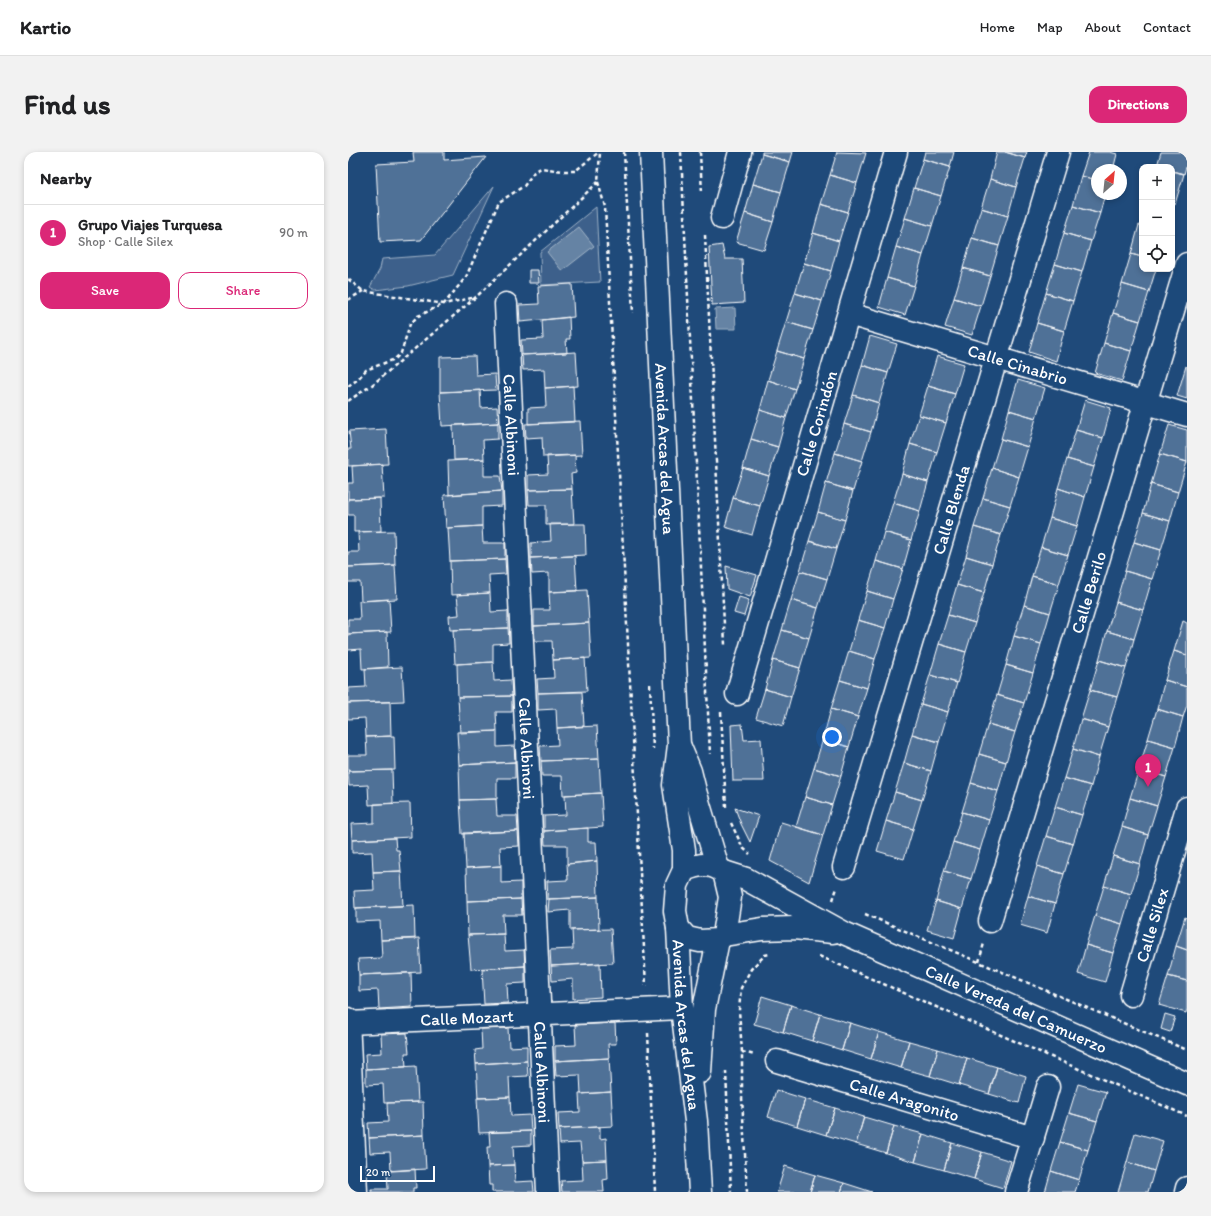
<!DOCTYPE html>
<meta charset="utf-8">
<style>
:root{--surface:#fff;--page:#f2f2f2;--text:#202124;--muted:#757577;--line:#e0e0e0;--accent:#db2777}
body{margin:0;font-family:Itim,sans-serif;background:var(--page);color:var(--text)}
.controls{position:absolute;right:12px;top:12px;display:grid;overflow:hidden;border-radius:8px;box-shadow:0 2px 6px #0003}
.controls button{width:36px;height:36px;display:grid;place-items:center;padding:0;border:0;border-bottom:1px solid var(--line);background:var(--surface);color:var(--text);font:20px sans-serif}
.compass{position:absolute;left:743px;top:12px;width:36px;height:36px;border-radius:50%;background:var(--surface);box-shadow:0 2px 6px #0003;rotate:27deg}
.scale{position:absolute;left:12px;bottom:10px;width:75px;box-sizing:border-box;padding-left:4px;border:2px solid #fff;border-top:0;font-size:11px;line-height:14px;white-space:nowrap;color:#fff;-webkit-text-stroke:3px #1f4a7a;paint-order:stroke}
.you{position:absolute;left:484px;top:585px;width:14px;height:14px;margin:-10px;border:3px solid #fff;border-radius:50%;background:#1a73e8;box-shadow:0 0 0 6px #1a73e833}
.badge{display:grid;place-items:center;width:26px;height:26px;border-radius:50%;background:var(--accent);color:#fff;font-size:13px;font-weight:700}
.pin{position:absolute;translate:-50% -33px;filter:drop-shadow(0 1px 2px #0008)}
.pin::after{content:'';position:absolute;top:21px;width:14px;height:12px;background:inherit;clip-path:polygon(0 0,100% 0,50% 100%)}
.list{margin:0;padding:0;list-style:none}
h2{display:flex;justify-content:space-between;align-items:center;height:52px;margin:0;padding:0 16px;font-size:17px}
h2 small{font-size:13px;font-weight:400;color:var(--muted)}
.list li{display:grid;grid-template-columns:26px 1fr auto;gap:12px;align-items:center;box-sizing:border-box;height:56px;padding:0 16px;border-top:1px solid var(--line)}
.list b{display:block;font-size:15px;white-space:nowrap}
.list p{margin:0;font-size:13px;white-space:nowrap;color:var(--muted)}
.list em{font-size:13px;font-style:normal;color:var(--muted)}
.actions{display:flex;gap:8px;padding:12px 16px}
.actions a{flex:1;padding:9px 0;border:1px solid var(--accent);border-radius:12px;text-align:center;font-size:14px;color:var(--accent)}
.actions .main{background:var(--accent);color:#fff}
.icon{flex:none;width:22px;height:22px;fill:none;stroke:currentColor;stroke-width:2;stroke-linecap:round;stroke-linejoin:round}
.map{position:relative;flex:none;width:839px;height:1040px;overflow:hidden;border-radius:12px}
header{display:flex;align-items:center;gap:24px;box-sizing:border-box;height:56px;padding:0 20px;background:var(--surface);border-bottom:1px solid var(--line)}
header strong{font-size:19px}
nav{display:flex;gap:22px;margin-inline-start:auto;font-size:14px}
.intro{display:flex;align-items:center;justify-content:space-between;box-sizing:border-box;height:96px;padding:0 24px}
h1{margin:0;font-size:28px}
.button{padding:10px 18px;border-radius:12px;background:var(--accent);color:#fff;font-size:14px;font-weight:700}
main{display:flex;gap:24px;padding:0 24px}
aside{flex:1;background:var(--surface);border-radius:12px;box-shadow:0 2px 6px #0003}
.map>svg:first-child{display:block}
</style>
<header>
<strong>Kartio</strong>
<nav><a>Home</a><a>Map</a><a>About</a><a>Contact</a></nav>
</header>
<div class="intro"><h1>Find us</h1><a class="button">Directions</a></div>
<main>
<aside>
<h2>Nearby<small></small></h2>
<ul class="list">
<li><span class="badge">1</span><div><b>Grupo Viajes Turquesa</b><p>Shop · Calle Silex</p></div><em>90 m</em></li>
</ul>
<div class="actions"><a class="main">Save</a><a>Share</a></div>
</aside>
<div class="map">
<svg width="839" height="1040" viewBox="0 0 839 1040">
<rect width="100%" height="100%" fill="#1f4a7a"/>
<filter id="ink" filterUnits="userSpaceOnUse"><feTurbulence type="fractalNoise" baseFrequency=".025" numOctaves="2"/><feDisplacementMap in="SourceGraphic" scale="8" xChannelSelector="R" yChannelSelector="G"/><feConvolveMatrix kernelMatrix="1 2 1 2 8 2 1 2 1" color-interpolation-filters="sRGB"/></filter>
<g filter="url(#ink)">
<path fill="#3c618b" stroke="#9eb0c5" d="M146,34L105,123L60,134L27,138L22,135L32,117L34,107L87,103Z
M248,55L252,130L193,133L192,100Z"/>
<path fill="#6583a4" stroke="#a3b5c8" d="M231,75L246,94L214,119L199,100Z
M387,156L388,177H368L367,157Z"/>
<path fill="#507197" stroke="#fff" d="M65,0H96V8L138,5L73,88L32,90L28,12L66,10Z
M414,0H445L442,10L414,2Z
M489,0L518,1L509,31L482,23Z
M577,0H606L602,15L575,7Z
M649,0H657L677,6L668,35L642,27Z
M657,0H679L677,6Z
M741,0H762L769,2L765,18H749V28L733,24Z
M813,0H839V12L836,22L824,19V15L809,14Z
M414,2L442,10L433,40L405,32Z
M575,7L602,15L593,44L566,36Z
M824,19L836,22L827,52L824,51Z
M482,23L509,31L500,60L473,52Z
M733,24L749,28V42H757L752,61L725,53Z
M642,27L668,35L660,64L633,56Z
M405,32L433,40L425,70L397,61Z
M566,36L593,44L584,74L557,66Z
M473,52L500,60L491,89L465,81Z
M725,53L752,61L743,89L716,81Z
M633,56L660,64L651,94L624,86Z
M397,61L425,70L416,98L388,90Z
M557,66L584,74L575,103L548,95Z
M791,73L794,74V105L783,102Z
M465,81L491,89L483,119L456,111Z
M716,81L743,89L734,120L707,112Z
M624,86L651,94L642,124L615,116Z
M374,93L377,107H394L396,151L364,153L361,95Z
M548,95L575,103L566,134L539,126Z
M783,102L794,105V117H808L801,140L774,132Z
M456,111L483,119L474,149L447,141Z
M707,112L734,120L725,149L698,141Z
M615,116L642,124L633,154L606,146Z
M181,118H190L191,131H181Z
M539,126L566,134L557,163L531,155Z
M224,132L226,165L172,170L171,153L191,152L190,134Z
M774,132L801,140L792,169L765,161Z
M447,141L474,149L465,178L438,170Z
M698,141L725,149L716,179L689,171Z
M606,146L633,154L624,183L597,175Z
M765,161L792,169L783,199L756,191Z
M221,165L222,187H218L219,201L174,203L173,188L195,187L194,168Z
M438,170L465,178L456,207L429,199Z
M689,171L716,179L708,209L681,200Z
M522,184L549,192L540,221L514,213Z
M756,191L783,199L774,229L747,221Z
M429,199L456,207L447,237L420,228Z
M228,200L230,234L197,236L196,217L175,218L174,203Z
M127,204L128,223L147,222L148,238L92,240V205Z
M589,204L616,212L607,242L580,234Z
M514,213L540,221L531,251L505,243Z
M838,214L839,215V247L829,244Z
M420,228L447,237L438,266L412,258Z
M670,228L697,236L688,266L661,258Z
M225,234L227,270L180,272V256L198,255L197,236Z
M580,234L607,242L598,271L571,263Z
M132,238L133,256L149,255L150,271L94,274L92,240Z
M505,243L531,251L523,280L496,272Z
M737,248L763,256L755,286L728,278Z
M412,258L438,266L430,295L403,287Z
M661,258L688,266L680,295L653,287Z
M571,263L598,271L589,300L562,292Z
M232,269L234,303L195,305L194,285L178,286L177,272Z
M150,271V287L135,288L136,307L106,308L105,273Z
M496,272L523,280L514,309L487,301Z
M821,273L839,278V310L812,302Z
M38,277L40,312L0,314V297H3L1,279Z
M728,278L755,286L746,315L719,307Z
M403,287L430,295L421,324L395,316Z
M653,287L680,295L671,325L644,316Z
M562,292L589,300L580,330L554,322Z
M487,301L514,309L505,339L478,331Z
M812,302L839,310L830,340L803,332Z
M227,303L228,321L223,322L224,337L180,338V323L200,322L199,304Z
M136,307V324H152L154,339L101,343L100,309Z
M719,307L746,315L737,345L710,336Z
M34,312L36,346L0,347V331H5L4,314Z
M395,316L421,324L412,354L385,346Z
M644,316L671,325L662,354L635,346Z
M554,322L580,330L572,359L545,351Z
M478,331L505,339L497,368L470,360Z
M803,332L830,340L822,369L795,361Z
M710,336L737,345L729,374L702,366Z
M224,337L226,372L198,373V353H181L180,338Z
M154,339V354L134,355V374L98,376L96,343Z
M32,346L33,379L6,380V363H0V347Z
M385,346L412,354L404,383L377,375Z
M635,346L662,354L653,383L626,375Z
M545,351L572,359L563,388L536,380Z
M470,360L497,368L488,397L461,389Z
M795,361L822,369L813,398L786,390Z
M702,366L729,374L720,403L693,395Z
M202,372H237L238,403L183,406V391L203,389Z
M134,374L135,391H157V407L102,409L100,376Z
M626,375L653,383L644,412L618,404Z
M46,379L47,413L0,415V400H11L10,380Z
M536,380L563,388L555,417L528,409Z
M461,389L488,397L479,427L452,419Z
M786,390L813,398L804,427L777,419Z
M693,395L720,403L711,432L684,424Z
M227,404L229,439L201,440V421L184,422L183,406Z
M618,404L644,412L636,441L609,433Z
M157,407L158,422L141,423L142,441L103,443L102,409Z
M528,409L555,417L545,447L519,439Z
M47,413L49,447L13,449L12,430H0V415Z
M378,414L409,423L402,445L379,437Z
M452,419L479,427L470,456L443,448Z
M777,419L804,427L795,458L768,450Z
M684,424L711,432L702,461L676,453Z
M609,433L636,441L627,471L600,463Z
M239,438L241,471L186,474V458H202L201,440Z
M519,439L545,447L537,476L510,468Z
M142,441L143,460L160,459V476L102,478L101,464L111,463L109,443Z
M391,445L401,448L396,464L386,461Z
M41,447L43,480L0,482V467H12L11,449Z
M443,448L470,456L461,486L434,478Z
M768,450L795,458L786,487L759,479Z
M676,453L702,461L693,492L666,484Z
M600,463L627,471L618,500L591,492Z
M510,468L537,476L527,507L501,499Z
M835,469L839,471V503L826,499Z
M241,471L243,506L205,508L204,489H187L186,474Z
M160,476L161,491L145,492V510L107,512L105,478Z
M434,478L461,486L452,516L425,508Z
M759,479L786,487L778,516L751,508Z
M39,480L40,515L14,517L13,497L0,498V482Z
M666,484L693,492L685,521L658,513Z
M591,492L618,500L609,531L582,523Z
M501,499L527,507L519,536L492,528Z
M826,499L839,503V535L817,528Z
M237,506L239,539L190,541L189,527L206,526L205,508Z
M425,508L452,516L443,545L417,537Z
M751,508L778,516L769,545L742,538Z
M145,510L146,529L163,528L164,544L110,545L109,512Z
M658,513L685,521L676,551L649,543Z
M54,515L56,549L0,551V536L18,535L17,517Z
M582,523L609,531L600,560L573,552Z
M492,528L519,536L510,565L483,557Z
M817,528L839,535V553L835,565L809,557Z
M417,537L443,545L435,574L408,566Z
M742,538L769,545L760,575L733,567Z
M234,540L236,574L209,576L208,557L190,558V541Z
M649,543L676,551L667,580L640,572Z
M164,544V560H148L149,579L112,581L110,545Z
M42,550L43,584L18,585L17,566L0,567V551Z
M573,552L600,560L591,590L564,582Z
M483,557L510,565L501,595L475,587Z
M809,557L835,565L827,595L800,587Z
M733,567L760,575L751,605L725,597Z
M394,572L396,588L413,587L416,629H385L383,573Z
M640,572L667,580L658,610L631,602Z
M249,574L251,607L193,609L192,594L210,593L209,576Z
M149,579V595L166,594L167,610L111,613L109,580Z
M564,582L591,590L583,619L556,611Z
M46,584L47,618L0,619V603H19L18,585Z
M475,587L501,595L493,624L466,616Z
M800,587L827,595L818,625L791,617Z
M725,597L751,605L743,634L716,626Z
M631,602L658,610L650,639L623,631Z
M251,607L253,641L215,643L214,624H194L193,609Z
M167,610V626H149V647L112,648L111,613Z
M556,611L583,619L574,648L547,640Z
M466,616L493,624L484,653L457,645Z
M791,617L818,625L809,654L782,646Z
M44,618L45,651L21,653L20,633L1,634L0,619Z
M716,626L743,634L734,663L707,655Z
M623,631L650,639L641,668L614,660Z
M547,640L574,648L565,677L538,669Z
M253,641L255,675L196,679V664L218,663L217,643Z
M457,645L484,653L475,683L448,675Z
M782,646L809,654L800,683L774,675Z
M148,647L149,664H169L170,679L114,682L112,648Z
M62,651L63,685L4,688L3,672L26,671V652Z
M707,655L734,663L725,692L698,684Z
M387,656L411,664L402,690L393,672Z
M614,660L641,668L632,698L605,690Z
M538,669L565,677L556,707L529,699Z
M433,670L475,683L461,730L422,709Z
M774,675L800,683L792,712L765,704Z
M240,676V690H248L249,709L219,712V693H197L196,679Z
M170,679L171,694L152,695L153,714L118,716L116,681Z
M698,684L725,692L716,722L689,714Z
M47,686L48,698H51L53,719L25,720L24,700L4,701V688Z
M605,690L632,698L623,727L596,719Z
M765,704L792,712L783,742L756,734Z
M249,709L250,745L200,747L199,729L220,728L219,712Z
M153,714V731L173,730V747L119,749L118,716Z
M689,714L716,722L707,752L680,744Z
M53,719L55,754L7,756L6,739L26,738L25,720Z
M596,719L623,727L614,757L588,749Z
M756,734L783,742L774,772L747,764Z
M680,744L707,752L699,781L672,773Z
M250,745L251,777L222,778V758L200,760L201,747Z
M173,747L174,763H155L156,782L120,783L119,749Z
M588,749L614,757L606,786L579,778Z
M66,753L67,787L33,788L32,769L8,770V756Z
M747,764L774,772L765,801L738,793Z
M837,765L839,766V798L828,794Z
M263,777L265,811L203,814L202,798L225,797L224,778Z
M156,782L157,799L176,798L177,814L123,817L120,783Z
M71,786L73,820L11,823L10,807L34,806L33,788Z
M738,793L765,801L757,830L730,822Z
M828,794L839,798V829L820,824Z
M252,811L253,845L225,847V827L204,829L203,814Z
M177,814V831L159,832L160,851L136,852L134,817Z
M63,821L64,855L31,857L30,838L11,839V823Z
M820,824L839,829V857L838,861L811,853Z
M414,844L443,853L435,880L406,872Z
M443,853L472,862L464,889L435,880Z
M472,862L502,871L494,898L464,889Z
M817,862L827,865L822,880L813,877Z
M267,871L268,892H260L261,906L207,909V894L228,893L227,873Z
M502,871L531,880L523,907L494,898Z
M160,876L161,895L179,894V909L128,912L127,898L134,897L133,877Z
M531,880L561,889L553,916L523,907Z
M59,881L61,901H57L58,915L18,917L17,902L34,901L33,882Z
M561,889L590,897L582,924L553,916Z
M590,897L619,906L611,933L582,924Z
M261,906L263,940L233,942L232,923L208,924L207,909Z
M619,906L649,915L641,942L611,933Z
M179,909L180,924L161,925L162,945L130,946L128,912Z
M68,914L70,950L36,951L35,932L18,933V917Z
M649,915L678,924L671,951L641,942Z
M730,932L758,940L749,969L721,961Z
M428,938L457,947L449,974L420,965Z
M263,940L265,974L211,977L210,961L232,960L231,942Z
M162,945L163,964L182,963L183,979L131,981L129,946Z
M457,947L487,956L478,983L449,974Z
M75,950L76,983L21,986L20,971L40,970L39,951Z
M487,956L516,965L508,992L478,983Z
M721,961L749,969L740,998L712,990Z
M516,965L546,974L538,1001L508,992Z
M546,974L575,982L567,1010L538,1001Z
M252,975V987L258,986L259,1008L234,1009L232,991L212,992L211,977Z
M183,979V993L165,994L166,1013L140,1014L139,995H142L141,980Z
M787,981L815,989L806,1019L779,1010Z
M575,982L604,991L596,1018L567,1010Z
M76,983L78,1017L43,1019L42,1000L22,1001L21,986Z
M712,990L740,998L731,1028L703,1019Z
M604,991L634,1000L626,1027L596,1018Z
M634,1000L663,1009L655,1036L626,1027Z
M259,1008L260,1027L255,1028L256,1040H214L213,1029L235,1028L234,1009Z
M779,1010L806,1019L800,1040H770Z
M166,1013L167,1030L185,1029L186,1040H144V1033H141L140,1014Z
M437,1014L467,1023L462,1040H429Z
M67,1017L68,1036H65V1040H23V1037H40L39,1019Z
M703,1019L731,1028L727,1040H697Z
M467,1023L496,1031L493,1040H462Z
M496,1031L524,1040H493Z"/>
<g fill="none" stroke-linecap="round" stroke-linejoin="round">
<defs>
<g id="minor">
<path id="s1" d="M303,0L331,593L326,633L336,698V718L329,733L327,759L330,776L334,856L348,969L352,1040"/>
<path d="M374,66L392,0"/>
<path id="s2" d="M158,152L200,1040"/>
<path id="s3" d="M501,162L839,263"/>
<path id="s4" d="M389,542L548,0"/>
<path d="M332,595L342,619L347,639L370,716"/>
<path id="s5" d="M496,715L710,0"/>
<path id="s6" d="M376,720L398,727L496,781L839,932"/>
<path id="s7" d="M642,769L839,112"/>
<path d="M330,776L339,786L352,789L370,788L376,783L382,745L376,720C361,710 352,712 336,718"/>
<path d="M376,783L414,777L446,776L485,780"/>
<path id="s8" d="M783,843L839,656"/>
<path d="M0,867L8,1040"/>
<path id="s9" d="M0,871L334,856"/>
<path id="s10" d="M429,909L685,986"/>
<path d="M352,920L356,857L370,788"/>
<path d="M668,1040L700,935"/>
<path d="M838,1040L839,1036"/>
</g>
</defs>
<use href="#minor" stroke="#fff" stroke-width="25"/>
<path stroke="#fff" stroke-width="2.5" stroke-dasharray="4 3" stroke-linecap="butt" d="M276,0L285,161
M333,0L362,602
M352,0L354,42
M250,30L257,55L298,834
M357,83L377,493
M0,127L15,139L96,152L128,145
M0,148L15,139
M0,234L9,228L18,218L47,207L53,201L62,172L70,164L96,152L118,125L151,50L176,34L186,20L193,16L214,19H227L251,0
M0,249L24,233L128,145L250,30L252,0
M302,532L305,597
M373,560L378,655
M383,671L395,696L402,702
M485,748L489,736
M517,762L839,898
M471,804L839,964
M631,810L636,791
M300,881L307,1040
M394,900L407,903
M378,919L383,1040
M399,1040L394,945V900L391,858L393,836L403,817L417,803L422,802"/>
<use href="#minor" stroke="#1f4a7a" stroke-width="22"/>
</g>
</g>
<g text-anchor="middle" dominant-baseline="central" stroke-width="3.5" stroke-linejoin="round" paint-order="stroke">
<g font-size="17" fill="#fff" stroke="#1f4a7a">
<text stroke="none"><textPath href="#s3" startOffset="176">Calle Cinabrio</textPath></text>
<text stroke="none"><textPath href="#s4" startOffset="282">Calle Corindón</textPath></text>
<text stroke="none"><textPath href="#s2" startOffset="121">Calle Albinoni</textPath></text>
<text stroke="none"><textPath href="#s1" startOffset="297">Avenida Arcas del Agua</textPath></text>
<text stroke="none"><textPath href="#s5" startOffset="373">Calle Blenda</textPath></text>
<text stroke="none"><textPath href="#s7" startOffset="343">Calle Berilo</textPath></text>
<text stroke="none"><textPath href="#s2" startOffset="445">Calle Albinoni</textPath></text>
<text stroke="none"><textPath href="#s8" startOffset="73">Calle Silex</textPath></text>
<text stroke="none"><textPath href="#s6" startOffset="323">Calle Vereda del Camuerzo</textPath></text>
<text stroke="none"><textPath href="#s9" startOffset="119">Calle Mozart</textPath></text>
<text stroke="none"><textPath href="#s1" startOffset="877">Avenida Arcas del Agua</textPath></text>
<text stroke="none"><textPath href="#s2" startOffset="769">Calle Albinoni</textPath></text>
<text stroke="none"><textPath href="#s10" startOffset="133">Calle Aragonito</textPath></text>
</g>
</g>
</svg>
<div class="controls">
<button>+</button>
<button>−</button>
<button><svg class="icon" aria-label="locate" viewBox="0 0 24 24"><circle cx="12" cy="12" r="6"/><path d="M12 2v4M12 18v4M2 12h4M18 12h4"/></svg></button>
</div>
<svg class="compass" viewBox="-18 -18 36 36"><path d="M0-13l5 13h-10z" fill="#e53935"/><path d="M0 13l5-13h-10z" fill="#757577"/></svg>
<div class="scale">20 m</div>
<div class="you"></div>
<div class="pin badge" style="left:800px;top:635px">1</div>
</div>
</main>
